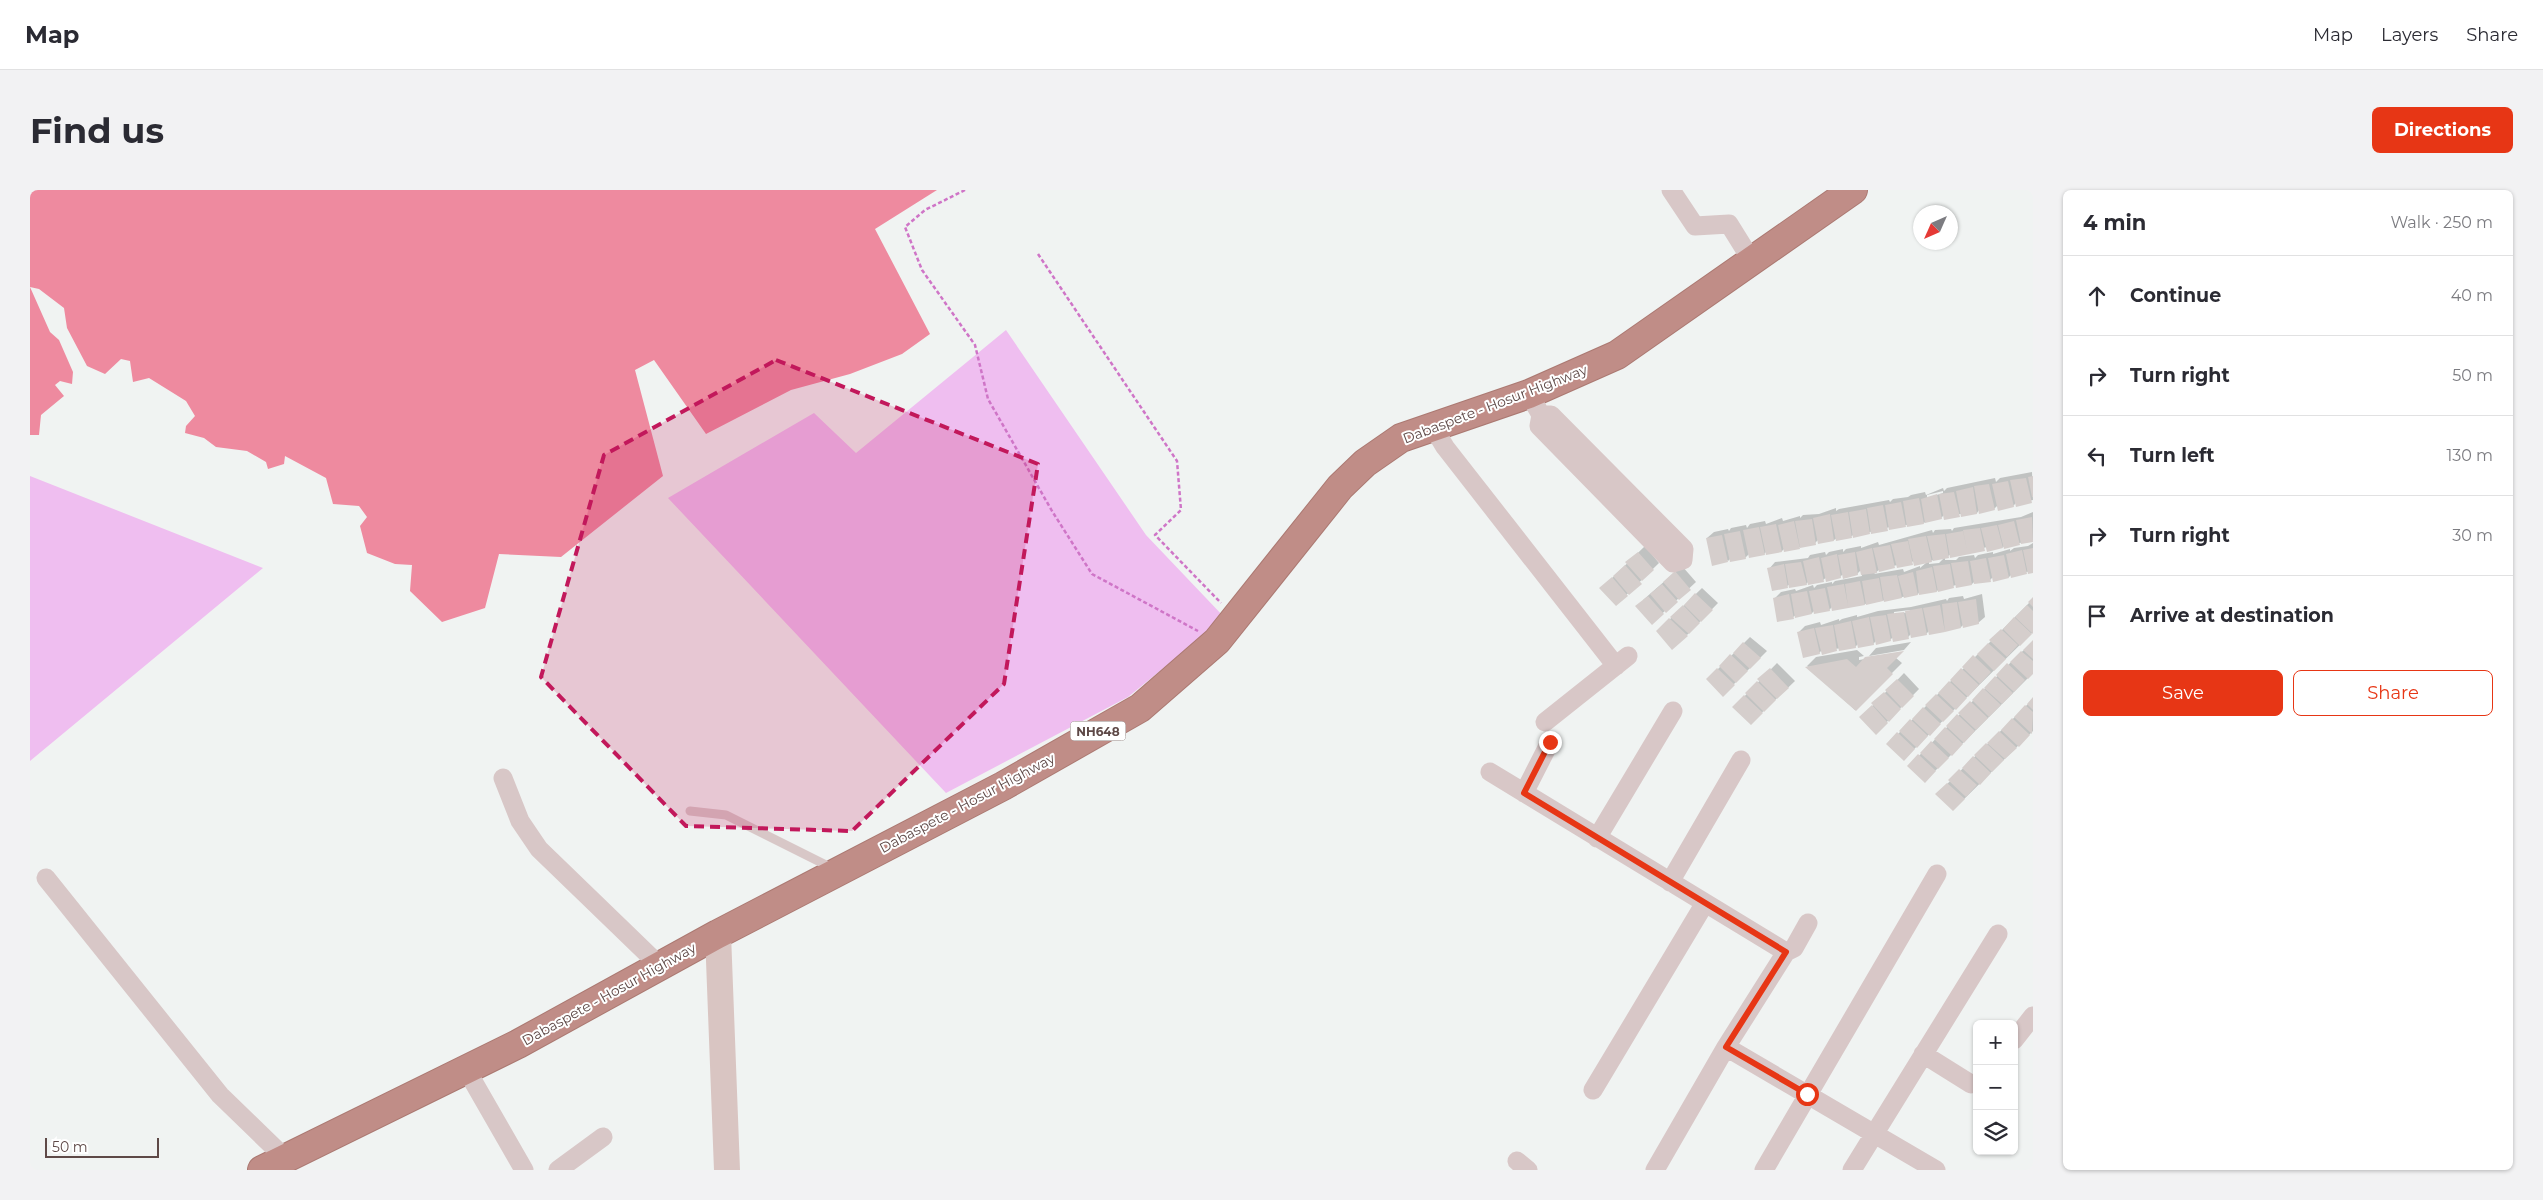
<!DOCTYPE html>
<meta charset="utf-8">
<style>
:root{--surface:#fff;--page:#f2f2f3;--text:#2b2b33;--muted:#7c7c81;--line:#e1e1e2;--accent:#e73615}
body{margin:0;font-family:Montserrat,sans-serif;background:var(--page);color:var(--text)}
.controls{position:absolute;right:15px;bottom:15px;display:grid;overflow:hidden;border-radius:8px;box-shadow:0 1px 4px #0004}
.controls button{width:45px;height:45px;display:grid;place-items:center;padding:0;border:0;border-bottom:1px solid var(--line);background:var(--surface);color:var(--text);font:25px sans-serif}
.compass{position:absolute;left:1883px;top:15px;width:45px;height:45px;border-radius:50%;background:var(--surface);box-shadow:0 1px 4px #0004;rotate:225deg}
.scale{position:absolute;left:15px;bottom:12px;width:114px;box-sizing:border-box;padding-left:5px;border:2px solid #5e4947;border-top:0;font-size:14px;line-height:18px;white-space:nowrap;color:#5e4947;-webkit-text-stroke:4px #fff;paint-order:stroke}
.stop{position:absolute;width:15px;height:15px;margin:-11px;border:4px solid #e73615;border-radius:50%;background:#fff}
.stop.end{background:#e73615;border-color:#fff;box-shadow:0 1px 5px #0008}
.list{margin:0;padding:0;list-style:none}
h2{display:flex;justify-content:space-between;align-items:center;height:65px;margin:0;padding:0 20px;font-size:21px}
h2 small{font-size:16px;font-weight:400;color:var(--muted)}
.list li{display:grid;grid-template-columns:32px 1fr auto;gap:15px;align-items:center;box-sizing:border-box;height:80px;padding:0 20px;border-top:1px solid var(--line)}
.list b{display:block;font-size:19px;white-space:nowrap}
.list em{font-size:16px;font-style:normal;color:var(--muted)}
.actions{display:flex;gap:10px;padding:15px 20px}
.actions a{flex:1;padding:11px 0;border:1px solid var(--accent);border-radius:8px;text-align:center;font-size:18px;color:var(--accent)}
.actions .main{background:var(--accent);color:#fff}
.icon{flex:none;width:28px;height:28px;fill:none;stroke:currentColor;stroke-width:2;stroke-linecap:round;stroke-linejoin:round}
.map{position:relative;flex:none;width:2003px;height:980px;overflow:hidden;border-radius:8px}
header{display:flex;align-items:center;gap:30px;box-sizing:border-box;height:70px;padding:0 25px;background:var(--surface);border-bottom:1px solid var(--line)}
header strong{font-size:24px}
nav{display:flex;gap:28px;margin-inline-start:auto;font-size:18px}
.intro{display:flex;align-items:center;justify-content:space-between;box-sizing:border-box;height:120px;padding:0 30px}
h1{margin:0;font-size:35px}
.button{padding:12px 22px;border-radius:8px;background:var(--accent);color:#fff;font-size:18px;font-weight:700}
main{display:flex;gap:30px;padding:0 30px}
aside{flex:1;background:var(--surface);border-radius:8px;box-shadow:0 1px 4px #0004}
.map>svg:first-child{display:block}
</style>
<header>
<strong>Map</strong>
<nav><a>Map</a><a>Layers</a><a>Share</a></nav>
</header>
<div class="intro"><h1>Find us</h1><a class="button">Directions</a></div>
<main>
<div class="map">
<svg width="2003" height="980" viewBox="0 0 2003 980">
<rect width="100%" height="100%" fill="#f0f3f2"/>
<path fill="#efbef0" d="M976,140L1116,345L1195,428L1098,507L916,603L638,308L784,223L826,263Z
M0,286L233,378L0,571Z"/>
<path fill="#ee8a9f" d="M0,0H907L845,39L900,144L872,164L820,184L761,200L676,244L624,170L605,180L633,286L531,367L469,364L455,418L412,432L380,401L382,375L365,374L337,363L330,336L337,327L329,316L303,314L296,288L255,266L254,274L238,279L236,272L217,261L186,257L174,248L155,243L156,236L165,226L156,211L119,188L103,192L100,171L91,169L75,184L57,176L37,138L34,118L9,99L0,97Z
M0,97L20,142L29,150L43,182L42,194L30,191L25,195L34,206L11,225L9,245H0Z"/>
<path fill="#0003" fill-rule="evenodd" d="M2002,282L2003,310L1986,313L1983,316L1968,315L1964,319L1949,320L1947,323L1914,325L1911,328L1893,333L1860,337L1824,346V344L1822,346L1807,348L1804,350H1788L1785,353L1755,361L1754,359L1752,361H1737L1734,364H1719L1715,368L1700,369L1698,371L1677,348L1684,342L1698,339L1699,341L1701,338L1716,335L1717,338L1720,334L1735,331L1736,334L1752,328L1753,331L1770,326V328L1773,325L1789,324L1806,318V321L1809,319L1859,310L1860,312L1863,309L1878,307L1881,305L1895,302L1896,305L1913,298L1914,301L1917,298L1965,288L1966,292L1970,288ZM1913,301V303L1897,308V305Z
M2003,322V350L1972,357H1957L1921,366V364L1915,368V370H1926L1929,367L1944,365L1945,368L1948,365L1963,362V364L1980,359V361L1984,358L1998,356L2003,353V381L1982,384L1979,387H1963L1960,390L1945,391L1942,394L1926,395L1906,401H1890L1888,404L1803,420L1802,417L1799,420H1785L1782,423L1766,425L1763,427L1745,408L1751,402L1765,399L1766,401L1783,395L1784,398L1787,395L1802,392V394L1805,391L1832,386L1831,380L1827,384H1813L1810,387H1797L1793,390L1779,391L1776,394H1760L1757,396L1739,379L1745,372L1778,368L1780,365L1795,362L1796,365L1799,362L1813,359V362L1816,359L1831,356V358L1848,352L1849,355L1902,340L1903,343L1905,340L1921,339L1922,341L1924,338L1991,327ZM1914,368L1909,373L1899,374V371ZM1885,371L1897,372L1890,378V376L1874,382L1873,379L1844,384L1850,379Z
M1615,356L1629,373L1586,415L1578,392Z
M1652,376L1666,392L1622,433L1613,410Z
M1672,398L1688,413L1657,445L1634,435Z
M1952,404L1955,427L1948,433L1934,434L1931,437L1900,444L1899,441L1896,444H1881L1878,447H1863L1860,450L1846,451L1843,454H1828L1825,457L1792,460L1789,463L1768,443L1775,436L1790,432L1791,435L1809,429V431L1812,429L1827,425V427L1848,421L1881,417L1916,409L1917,411L1919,408L1933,406L1934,409ZM1880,420L1881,422L1864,424V422Z
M2003,409V442L1874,569L1858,554Z
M1720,447L1737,461L1693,505L1678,489Z
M1881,452L1874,460L1839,466L1846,458Z
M2003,452V483L1895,591L1879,576L1985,468Z
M1827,460L1834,466L1829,467V470L1871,463L1866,468L1872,473L1825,520L1777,476L1786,467Z
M1747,473L1765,491L1721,533L1704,517Z
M1874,483L1889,499L1846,543L1831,528Z
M2003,509V541L1923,620L1907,604Z"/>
<path fill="#d5cecc" d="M2003,286V307H2002L1998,287Z
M1996,288L2002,313L1986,317L1980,290Z
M1978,291L1984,317L1968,321L1962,294Z
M1959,294L1965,320L1949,324L1944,296Z
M1943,297L1947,324L1931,327L1926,301Z
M1924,302L1930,327L1914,330L1909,304Z
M1907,304L1912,329L1895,333L1891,309Z
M1889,308L1894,334L1877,337L1873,311Z
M1871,312L1876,337L1859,340L1855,315Z
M1853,315L1858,341L1841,344L1837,318Z
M1836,319L1840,344L1823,348L1819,322Z
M1818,322L1822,348L1806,351L1801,325Z
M1800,324L1804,351L1788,354L1783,328Z
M2002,327L2003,352L1991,354L1986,330Z
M1782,329L1786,355L1770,358L1765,331Z
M1764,331L1770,359L1754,362L1748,335Z
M1984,331L1990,355L1974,359L1968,335Z
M1746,334L1752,362L1736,365L1730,337Z
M1967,335L1973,358L1957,362L1951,338Z
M1729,337L1735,365L1719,368L1713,340Z
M1950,338L1955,361L1920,368L1916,344L1933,341L1937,360L1933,340Z
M1710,341L1716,369L1700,372L1694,344Z
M1915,344L1919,368L1903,371L1897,346Z
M1692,345L1698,372L1682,376L1676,348Z
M1896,346L1902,372L1884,376L1878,349Z
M1878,351L1883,375L1867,378L1861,354Z
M1860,355L1865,378L1849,382L1843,358Z
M1842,358L1847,383L1831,385L1826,362Z
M2003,358V383L1998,384L1993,360Z
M1992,360L1997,384L1981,388L1976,364Z
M1608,362L1624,380L1612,391L1595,372Z
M1825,362L1828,385L1813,389L1808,365Z
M1807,364L1811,388L1796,392L1791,368Z
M1974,365L1979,388L1963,392L1958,368Z
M1789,367L1794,392L1778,395L1773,371Z
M1956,368L1961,392L1944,394L1940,371Z
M1938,371L1942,395L1926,398L1921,373Z
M1771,372L1777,395L1759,398L1755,374Z
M1754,374L1758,398L1742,401L1737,378Z
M1920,374L1924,398L1908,402L1903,376Z
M1595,375L1612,394L1599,405L1583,386Z
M1902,377L1907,402L1889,405L1886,381Z
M1645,381L1661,400L1649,410L1633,392Z
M1883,382L1888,405L1874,408L1868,386Z
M1867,385L1872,408L1854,412L1850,387Z
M1582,387L1598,406L1586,416L1569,398Z
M1849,388L1853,411L1836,415L1832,391Z
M1830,391L1835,415L1802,421L1797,397L1814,394L1818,416L1815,394Z
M1632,394L1648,412L1636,423L1620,404Z
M1795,398L1800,421L1784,424L1779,401Z
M1777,401L1782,424L1765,428L1761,404Z
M1665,403L1683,420L1671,432L1654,415Z
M1759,404L1764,429L1747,432L1743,408Z
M1618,406L1634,424L1622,435L1605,416Z
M2003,407V417L1998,412Z
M1946,409L1949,434L1933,438L1928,412Z
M1927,412L1931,438L1915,442L1912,414Z
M1653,415L1670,433L1659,444L1640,427Z
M1910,415L1915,442L1899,445L1893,418Z
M1997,415L2003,421V444L1985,427Z
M1892,418L1897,445L1881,448L1875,421Z
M1874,422L1879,449L1863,452L1857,424Z
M1856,425L1861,451L1846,455L1840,427Z
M1839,427L1844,455L1828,458L1822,431Z
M1984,427L2002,444L1990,456L1973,439Z
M1639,428L1658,446L1642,460L1626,441Z
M1821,431L1826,458L1809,461L1804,435Z
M1803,435L1807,461L1792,465L1785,438Z
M1784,438L1790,464L1773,468L1767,442Z
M1971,439L1988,455L1977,467L1959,450Z
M2003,450V469L1993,460Z
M1713,452L1731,468L1720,479L1703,463Z
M1958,453L1976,469L1964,481L1947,464Z
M1874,461L1857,478L1863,484L1826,521L1775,477L1817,469L1826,477L1835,467Z
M1991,461L2003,471V484L1998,489L1980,472Z
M1700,464L1718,481L1706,493L1689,476Z
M1943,465L1961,482L1950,494L1932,477Z
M1977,473L1995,490L1984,502L1966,485Z
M1687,478L1705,495L1693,507L1676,489Z
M1740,478L1759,498L1747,509L1727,489Z
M1931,478L1949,495L1938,507L1920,490Z
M1965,486L1983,503L1972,514L1954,498Z
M1867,489L1884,506L1872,518L1855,500Z
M1727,491L1746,510L1734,522L1715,503Z
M1919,491L1937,508L1926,520L1908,503Z
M1953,498L1971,515L1959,527L1942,510Z
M1854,502L1871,519L1859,532L1841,513Z
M1906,504L1924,521L1913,532L1895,515Z
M1714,505L1733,523L1721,535L1702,517Z
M2003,507V520L1997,514Z
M1940,511L1958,528L1946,540L1928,523Z
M1842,515L1858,533L1846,545L1829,527Z
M1995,515L2003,522L2002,544L1984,527Z
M1893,517L1911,534L1900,546L1882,529Z
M1927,524L1945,541L1934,553L1916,536Z
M1982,528L2000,545L1989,557L1971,540Z
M1880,529L1898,546L1887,558L1869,541Z
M1915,537L1933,554L1922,566L1904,549Z
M1969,541L1987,558L1975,569L1957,553Z
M1867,542L1885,559L1874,571L1856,554Z
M1901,551L1919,568L1908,579L1890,563Z
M1956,553L1974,570L1962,582L1944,565Z
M1888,564L1906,581L1895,593L1877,576Z
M1943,566L1961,583L1950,595L1932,578Z
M1929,579L1947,595L1936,607L1918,590Z
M1917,593L1935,609L1923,621L1905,604Z"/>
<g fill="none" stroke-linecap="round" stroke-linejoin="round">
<defs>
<path id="highway" d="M232,980L488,854L688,744L973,596L1110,518L1187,451L1310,297L1335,273L1371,248L1499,204L1587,165L1823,0"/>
</defs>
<use href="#highway" stroke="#ab7972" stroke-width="30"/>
<path stroke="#cf75c7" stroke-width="2.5" stroke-dasharray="4 2.5" stroke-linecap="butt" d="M935,0L895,20L875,37L892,80L945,155L958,209L1022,321L1062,384L1168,441
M1008,64L1147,271L1151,320L1125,345L1191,413"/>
<path stroke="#d8c7c7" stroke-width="9" d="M660,621L696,625L804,679"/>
<path stroke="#d8c7c7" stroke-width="19" d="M1641,0L1665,36L1699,34L1722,71
M1499,204L1511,225L1509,236L1643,373L1653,370L1654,359L1521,225H1511
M1403,237L1415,257L1586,476
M1515,532L1598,466
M1460,582L1756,762
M473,588L490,631L509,659L630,776
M1494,603L1520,552
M1567,648L1643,521
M16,688L190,905L255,968
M1640,692L1711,570
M1984,850L2003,826
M1696,857L1906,980
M1893,864L1941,894L1947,893
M436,879L494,980
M1563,900L1675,713
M1487,971L1498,980
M528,980L573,947
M1625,980L1696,857L1756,762L1764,758L1778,733
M1734,980L1907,684
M1822,980L1968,744"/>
<path stroke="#d9c5c2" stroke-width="26" d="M688,744L697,980"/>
<use href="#highway" stroke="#c08d87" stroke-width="28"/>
</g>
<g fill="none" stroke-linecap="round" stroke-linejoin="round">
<path stroke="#e73615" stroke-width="6" d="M1520,552L1494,603L1756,762L1696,857L1777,904"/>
</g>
<path fill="#c2185b" fill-opacity="0.2" stroke="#c2185b" stroke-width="4" stroke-dasharray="10 6" stroke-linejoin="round" d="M746,170L1008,274L974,494L822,641L656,636L511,487L574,265Z"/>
<g text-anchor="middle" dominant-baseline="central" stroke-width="4" stroke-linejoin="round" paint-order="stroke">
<rect fill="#fff" stroke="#8e807e" stroke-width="1" x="1040.5" y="531.5" width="55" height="19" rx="4"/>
<g font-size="12" font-weight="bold" fill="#5e4947">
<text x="1068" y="541">NH648</text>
</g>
<g font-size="14" fill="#5e4947" stroke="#fff">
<text transform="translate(1465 214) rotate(-21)">Dabaspete - Hosur Highway</text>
<text transform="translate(937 613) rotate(-28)">Dabaspete - Hosur Highway</text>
<text transform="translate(579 804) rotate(-29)">Dabaspete - Hosur Highway</text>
</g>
</g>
</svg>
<div class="controls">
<button>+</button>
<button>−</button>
<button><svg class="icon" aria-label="layers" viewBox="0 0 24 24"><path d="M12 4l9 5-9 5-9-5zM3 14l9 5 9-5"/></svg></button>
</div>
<svg class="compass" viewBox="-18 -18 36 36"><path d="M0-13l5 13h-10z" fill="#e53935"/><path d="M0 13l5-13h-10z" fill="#7c7c81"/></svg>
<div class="scale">50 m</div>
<div class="stop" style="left:1777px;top:904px"></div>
<div class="stop end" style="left:1520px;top:552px"></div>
</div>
<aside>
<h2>4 min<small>Walk · 250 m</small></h2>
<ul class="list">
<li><svg class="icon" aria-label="ahead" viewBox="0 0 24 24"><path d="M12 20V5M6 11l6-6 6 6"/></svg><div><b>Continue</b></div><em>40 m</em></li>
<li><svg class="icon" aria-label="right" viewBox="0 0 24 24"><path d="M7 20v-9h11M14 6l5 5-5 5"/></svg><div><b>Turn right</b></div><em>50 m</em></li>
<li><svg class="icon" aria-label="left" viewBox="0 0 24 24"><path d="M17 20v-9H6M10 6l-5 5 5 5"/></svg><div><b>Turn left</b></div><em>130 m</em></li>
<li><svg class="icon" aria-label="right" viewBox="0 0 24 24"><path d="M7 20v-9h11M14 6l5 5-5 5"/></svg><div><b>Turn right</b></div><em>30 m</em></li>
<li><svg class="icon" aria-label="arrive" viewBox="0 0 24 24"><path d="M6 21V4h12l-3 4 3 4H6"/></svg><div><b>Arrive at destination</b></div></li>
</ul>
<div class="actions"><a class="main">Save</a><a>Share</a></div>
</aside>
</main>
